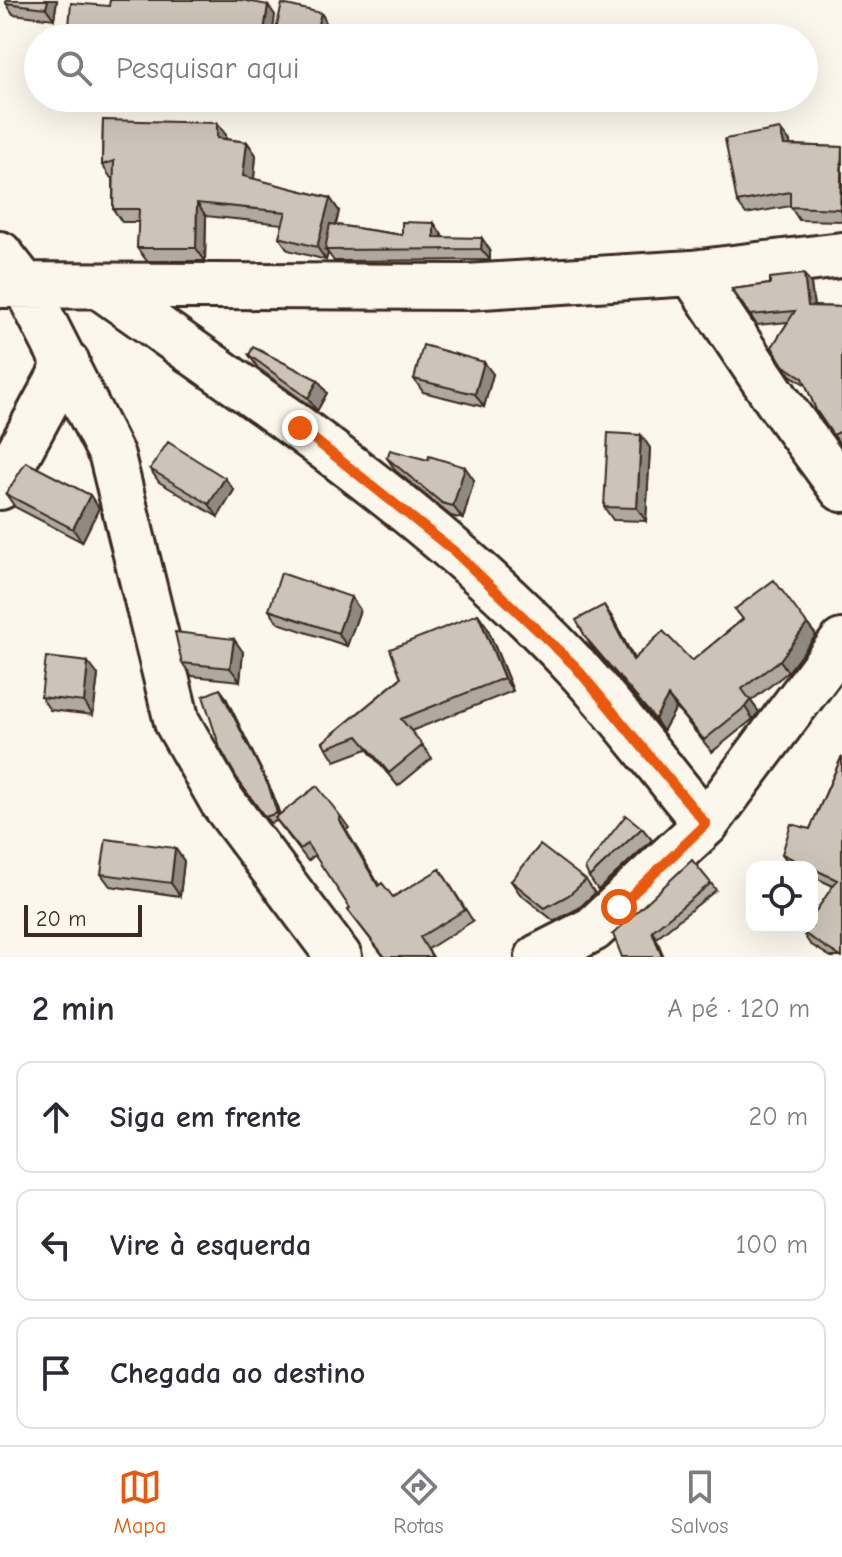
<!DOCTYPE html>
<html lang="pt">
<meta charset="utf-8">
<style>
:root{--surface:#fff;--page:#f2f2f3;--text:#2b2b33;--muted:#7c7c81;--line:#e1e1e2;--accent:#ea580c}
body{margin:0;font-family:"Comic Neue",sans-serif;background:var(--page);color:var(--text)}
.controls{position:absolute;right:24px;bottom:24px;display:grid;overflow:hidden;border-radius:16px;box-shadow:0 8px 32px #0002}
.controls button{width:72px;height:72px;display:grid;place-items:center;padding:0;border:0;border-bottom:2px solid var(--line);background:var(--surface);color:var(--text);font:40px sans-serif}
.scale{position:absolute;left:24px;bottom:20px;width:118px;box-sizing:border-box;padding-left:8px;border:4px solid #3b2a1e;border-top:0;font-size:22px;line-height:28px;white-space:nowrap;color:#3b2a1e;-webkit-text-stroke:6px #fbf7ec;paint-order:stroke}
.stop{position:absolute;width:24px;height:24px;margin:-18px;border:6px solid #ea580c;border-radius:50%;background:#fff}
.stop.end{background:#ea580c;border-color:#fff;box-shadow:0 2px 8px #0008}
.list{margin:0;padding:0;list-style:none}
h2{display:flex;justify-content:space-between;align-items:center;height:104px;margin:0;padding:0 32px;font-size:34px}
h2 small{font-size:26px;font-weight:400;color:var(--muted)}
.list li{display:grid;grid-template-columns:52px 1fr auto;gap:24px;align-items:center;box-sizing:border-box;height:112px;margin:0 16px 16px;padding:0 16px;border:2px solid var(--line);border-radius:16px}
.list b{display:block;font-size:30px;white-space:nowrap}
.list em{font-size:26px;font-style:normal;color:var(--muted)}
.icon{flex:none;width:44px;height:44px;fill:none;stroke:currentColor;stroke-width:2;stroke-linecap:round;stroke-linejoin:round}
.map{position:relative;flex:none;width:842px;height:957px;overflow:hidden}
.search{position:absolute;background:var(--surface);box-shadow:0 8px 32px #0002;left:24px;right:24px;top:24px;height:88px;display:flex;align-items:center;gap:20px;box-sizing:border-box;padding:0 28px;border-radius:44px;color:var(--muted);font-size:30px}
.sheet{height:488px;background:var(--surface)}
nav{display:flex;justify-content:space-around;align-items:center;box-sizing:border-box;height:112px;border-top:2px solid var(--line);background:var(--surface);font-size:22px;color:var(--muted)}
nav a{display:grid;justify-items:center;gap:4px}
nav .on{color:var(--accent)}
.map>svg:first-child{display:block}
</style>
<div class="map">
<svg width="842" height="957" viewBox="0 0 842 957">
<rect width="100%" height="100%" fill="#fbf7ec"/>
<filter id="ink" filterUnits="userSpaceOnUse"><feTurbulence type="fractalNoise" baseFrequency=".0125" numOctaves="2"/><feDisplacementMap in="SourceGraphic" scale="16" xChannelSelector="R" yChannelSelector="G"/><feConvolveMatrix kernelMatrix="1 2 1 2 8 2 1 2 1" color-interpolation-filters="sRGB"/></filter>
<g filter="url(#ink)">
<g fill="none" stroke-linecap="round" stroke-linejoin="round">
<defs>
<path id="minor" d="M0,254L26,287L112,456L177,722L222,801L339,957
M692,273L777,400L842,489
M0,285L466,287L692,273L842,255
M102,288C265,404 437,518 574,665C621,715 662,771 706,824
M0,487L67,363
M538,957L593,929L706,824L842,642"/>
</defs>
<use href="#minor" stroke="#3b2a1e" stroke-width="50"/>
<use href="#minor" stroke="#fbf7ec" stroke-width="44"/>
</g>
<path fill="#afa99f" stroke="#3b2a1e" stroke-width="2" d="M6,0H57L54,19L13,14L6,3Z
M321,13L325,20L321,38H278L275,33Z
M103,120L226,135V139L247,142L256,155L254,179L330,198L339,211L336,225L402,235L434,223L442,235V237L490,250V260L334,261L328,253L326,260L288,250L279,237L283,224L206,216L205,261H147L137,248L139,222H122L113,209V178H111L102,165Z
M790,142V145L842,147V221L799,220L790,206L746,214L737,202Z
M770,284H811L814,306L842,307V444H840L816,410L806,385L790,375L772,347L788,322L757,325L732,289Z
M249,355L318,380L327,393L317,411L258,368Z
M493,374L484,407L423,392L414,379Z
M641,435L650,448L646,521L613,520L604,507Z
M387,458L474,480L463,519L451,516L396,471Z
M150,469L234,490L218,517L159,482Z
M6,494L99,508L82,542L15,507Z
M351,597L360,610L347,646L278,623L269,610Z
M735,609L807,624L816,635L788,672L751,701L759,712L753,719L712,752L676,708L663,731L594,650L586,638L612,617L634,659L692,661L743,619Z
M478,614L487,627L513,691L411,731L432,758L398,786L367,749L335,761L323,742Z
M243,652L240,681L192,676L182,663Z
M98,675L93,715L50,710L41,697Z
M220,689L225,696L273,794L280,815L341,817L349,828L346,830L379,885L393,897L440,869L473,921L428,949L433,957H384L348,910L350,908L315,855L308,861L277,821L270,823L238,781Z
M842,756V957H831L810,944L802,932L833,886L812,876V867H793L790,865L782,854L810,829Z
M642,828L652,840L598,890L589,877Z
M175,848L184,861L180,896L110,886L101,874Z
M586,880L595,893L579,908L554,921L520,894L511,881Z
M711,883L716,890L656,938L613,934Z"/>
<path fill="#8f8982" stroke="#3b2a1e" stroke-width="2" d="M48,0H57L54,19L46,8Z
M268,5L275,15L272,38H263Z
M321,13L325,20L321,38H314Z
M217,123L226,135V151L217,138Z
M780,129L790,142L793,158L784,145Z
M247,142L256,155L253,189L243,176Z
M841,177L842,178V212L840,209Z
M330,198L339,211L329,250H325L328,253L326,260L317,247Z
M197,203L206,216L205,261L196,248Z
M434,223L442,235V249L434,237Z
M482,238L490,250V260L481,249Z
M804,274L811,284L815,315L808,306Z
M484,362L493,374L484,407L475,394Z
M318,380L327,393L317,411L308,398Z
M641,435L650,448L646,521L637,508Z
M465,467L474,480L463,519L453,506Z
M225,478L234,490L218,517L209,504Z
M90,495L99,508L82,542L73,529Z
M351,597L360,610L347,646L338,633Z
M604,605L612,617L641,672L633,660Z
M478,614L487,627L513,691L504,678Z
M807,624L816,635L788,672L780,660Z
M234,639L243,652L240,681L230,668Z
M88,662L98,675L93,715L84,702Z
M220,689L225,696L273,794L281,820L277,813Z
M668,696L676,708L663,731L655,719Z
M750,700L759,712L753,719L745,707Z
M339,819L346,830L386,897L378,886Z
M175,848L184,861L180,896L171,883Z
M652,931L656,938L664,957H662Z"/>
<path fill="#ccc4b9" stroke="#3b2a1e" stroke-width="2" d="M6,0H48L46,8L6,3Z
M110,0H242L268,5L263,38H68L71,3L109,6Z
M282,4L321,13L314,38H293L275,33Z
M103,120L217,123V138L247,142L243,176L330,198L317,247L279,237L286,212L197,203L196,248H137L139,209H113L114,161L102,165Z
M780,129L784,145L842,147L840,209L790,207V192L737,202L725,139Z
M402,222L434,223V237L482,238L481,249L325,250L330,224L402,235Z
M804,274L808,306L842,307V431L833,435L816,410L803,378L783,365L772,347L795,311L750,315L732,289L770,284V278Z
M423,345L484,362L475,394L414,379Z
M253,347L318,380L308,398L249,355Z
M608,433L641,435L637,508L604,507Z
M168,442L225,478L209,504L150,469Z
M390,450L428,460L429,456L465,467L453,506L442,503L387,458Z
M26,462L90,495L73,529L6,494Z
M281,573L351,597L338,633L269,610Z
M774,580L807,624L780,660L742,689L750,700L745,707L704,740L668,696L655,719L586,638L576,620L604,605L633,660L663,631L692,661L743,619L735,609Z
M478,614L504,678L401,719L423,745L389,773L358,736L326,748L323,742L401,678L390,649Z
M175,632L234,639L230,668L182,663Z
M46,657L88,662L84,702L41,697Z
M220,689L269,787L277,813L265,817L238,780L220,748L203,696Z
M842,756V957H841L802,932L806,927H812V917L837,880L812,868V867H809L782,854L791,824L810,829Z
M317,786L341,817L339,819L378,886L382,883L393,897L440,869L465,910L420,937L432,957H385L348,910L350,908L307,844L300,849L275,818Z
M626,815L642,828L589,877L585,868Z
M106,839L175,848L171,883L101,874Z
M540,845L586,880L569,895L545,908L511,881Z
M692,860L711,883L652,931L662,957H622L613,934Z"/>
</g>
<g fill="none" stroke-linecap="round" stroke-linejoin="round" filter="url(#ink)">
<path stroke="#ea580c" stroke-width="10" d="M300,428L455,552L574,665L706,824L619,907"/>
</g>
</svg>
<div class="controls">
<button><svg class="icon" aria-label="locate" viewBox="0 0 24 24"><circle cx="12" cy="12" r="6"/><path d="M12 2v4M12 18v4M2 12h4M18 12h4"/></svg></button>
</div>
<div class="scale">20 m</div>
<div class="stop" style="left:619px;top:907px"></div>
<div class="stop end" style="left:300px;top:428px"></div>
<div class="search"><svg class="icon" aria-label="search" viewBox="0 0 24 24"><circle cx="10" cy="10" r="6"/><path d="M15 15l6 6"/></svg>Pesquisar aqui</div>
</div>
<section class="sheet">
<h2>2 min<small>A pé · 120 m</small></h2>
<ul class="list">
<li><svg class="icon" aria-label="ahead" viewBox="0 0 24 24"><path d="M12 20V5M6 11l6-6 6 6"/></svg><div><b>Siga em frente</b></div><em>20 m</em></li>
<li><svg class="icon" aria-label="left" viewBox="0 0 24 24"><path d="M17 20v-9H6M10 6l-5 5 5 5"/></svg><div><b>Vire à esquerda</b></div><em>100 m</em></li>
<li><svg class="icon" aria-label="arrive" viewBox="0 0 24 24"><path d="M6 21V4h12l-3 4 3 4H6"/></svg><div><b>Chegada ao destino</b></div></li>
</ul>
</section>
<nav>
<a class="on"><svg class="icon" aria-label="map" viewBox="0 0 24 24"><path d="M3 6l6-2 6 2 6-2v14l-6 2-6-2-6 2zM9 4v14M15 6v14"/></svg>Mapa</a>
<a><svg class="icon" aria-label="directions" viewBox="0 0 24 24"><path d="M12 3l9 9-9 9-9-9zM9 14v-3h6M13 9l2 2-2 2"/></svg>Rotas</a>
<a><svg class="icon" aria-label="saved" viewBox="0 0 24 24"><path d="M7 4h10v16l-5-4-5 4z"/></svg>Salvos</a>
</nav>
